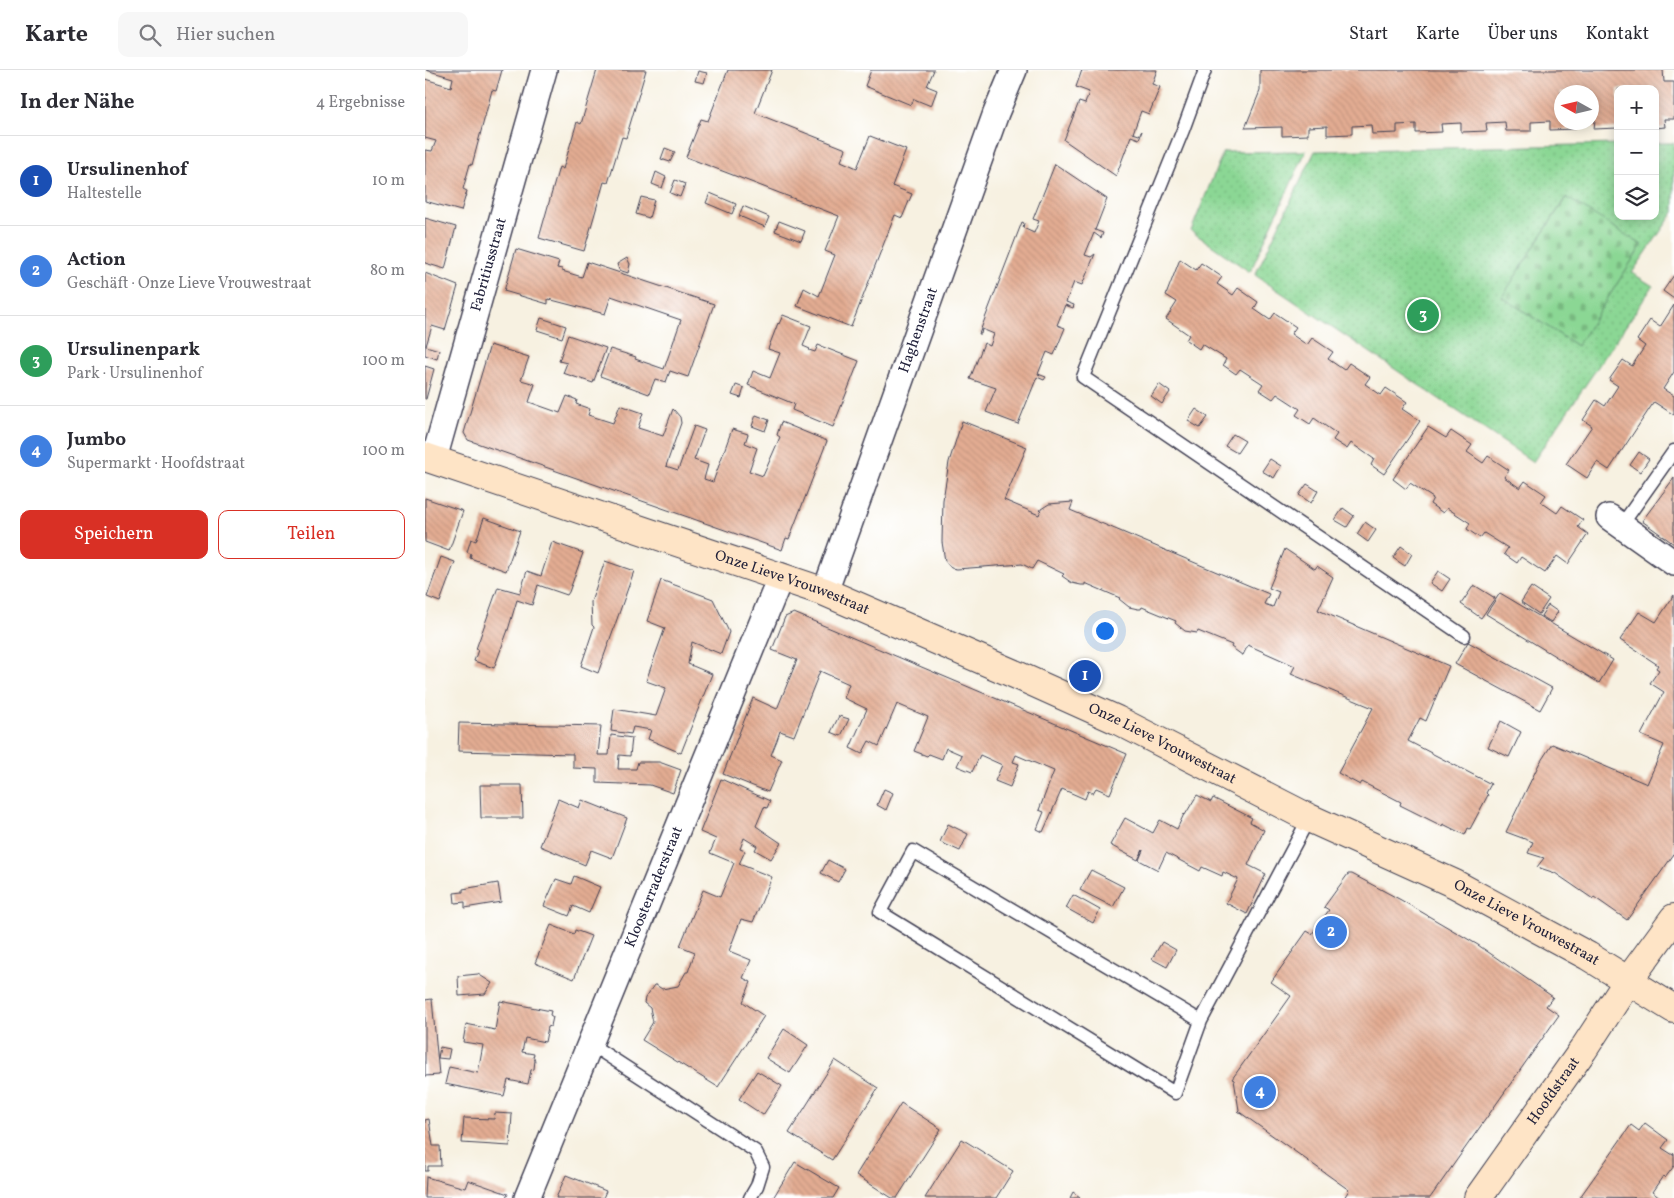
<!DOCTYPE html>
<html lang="de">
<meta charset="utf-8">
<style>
:root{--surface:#fff;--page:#f7f7f7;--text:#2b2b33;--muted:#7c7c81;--line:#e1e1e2;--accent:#d93025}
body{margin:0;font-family:Vollkorn,serif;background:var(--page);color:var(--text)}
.controls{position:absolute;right:15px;top:15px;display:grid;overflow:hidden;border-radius:10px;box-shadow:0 2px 12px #0003}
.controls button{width:45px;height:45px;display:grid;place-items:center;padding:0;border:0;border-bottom:1px solid var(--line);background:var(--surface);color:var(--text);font:25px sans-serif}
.compass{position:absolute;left:1129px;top:15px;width:45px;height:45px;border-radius:50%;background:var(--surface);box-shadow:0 2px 12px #0003;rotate:278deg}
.you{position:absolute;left:679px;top:560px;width:18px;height:18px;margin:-12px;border:4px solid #fff;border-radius:50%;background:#1a73e8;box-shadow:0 0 0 8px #1a73e833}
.badge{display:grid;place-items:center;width:32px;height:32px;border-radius:50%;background:var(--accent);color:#fff;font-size:16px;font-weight:700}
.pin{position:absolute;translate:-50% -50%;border:2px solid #fff;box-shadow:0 1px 5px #0006}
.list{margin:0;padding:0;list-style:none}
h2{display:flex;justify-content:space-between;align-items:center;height:65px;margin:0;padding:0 20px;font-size:21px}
h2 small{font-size:16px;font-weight:400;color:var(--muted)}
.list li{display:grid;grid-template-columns:32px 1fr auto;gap:15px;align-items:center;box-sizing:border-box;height:90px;padding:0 20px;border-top:1px solid var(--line)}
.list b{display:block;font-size:19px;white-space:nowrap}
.list p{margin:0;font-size:16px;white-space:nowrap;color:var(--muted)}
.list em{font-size:16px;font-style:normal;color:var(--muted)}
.actions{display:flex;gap:10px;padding:15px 20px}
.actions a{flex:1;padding:11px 0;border:1px solid var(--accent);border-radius:10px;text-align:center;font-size:18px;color:var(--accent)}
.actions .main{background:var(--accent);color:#fff}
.icon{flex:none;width:28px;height:28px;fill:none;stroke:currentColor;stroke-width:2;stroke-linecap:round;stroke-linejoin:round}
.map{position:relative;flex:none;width:1249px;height:1128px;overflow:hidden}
header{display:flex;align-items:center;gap:30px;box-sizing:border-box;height:70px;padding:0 25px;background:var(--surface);border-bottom:1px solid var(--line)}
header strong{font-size:24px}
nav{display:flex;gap:28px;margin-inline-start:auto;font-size:18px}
.search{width:350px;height:45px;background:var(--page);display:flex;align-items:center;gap:12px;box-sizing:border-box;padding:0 18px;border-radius:10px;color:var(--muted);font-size:19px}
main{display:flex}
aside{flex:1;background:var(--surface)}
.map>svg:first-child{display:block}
</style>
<header>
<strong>Karte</strong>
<div class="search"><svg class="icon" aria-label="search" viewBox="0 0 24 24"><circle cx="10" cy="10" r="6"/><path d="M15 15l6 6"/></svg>Hier suchen</div>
<nav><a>Start</a><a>Karte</a><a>Über uns</a><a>Kontakt</a></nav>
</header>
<main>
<aside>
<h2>In der Nähe<small>4 Ergebnisse</small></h2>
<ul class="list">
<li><span class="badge" style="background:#1a4fb4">1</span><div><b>Ursulinenhof</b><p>Haltestelle</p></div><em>10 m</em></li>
<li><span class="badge" style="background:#3f7fe0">2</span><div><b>Action</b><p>Geschäft · Onze Lieve Vrouwestraat</p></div><em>80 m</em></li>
<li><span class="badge" style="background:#2e9e5b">3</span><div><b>Ursulinenpark</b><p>Park · Ursulinenhof</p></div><em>100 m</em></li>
<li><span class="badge" style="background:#3f7fe0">4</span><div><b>Jumbo</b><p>Supermarkt · Hoofdstraat</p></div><em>100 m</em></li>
</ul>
<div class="actions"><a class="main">Speichern</a><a>Teilen</a></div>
</aside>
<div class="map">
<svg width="1249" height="1128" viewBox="0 0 1249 1128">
<defs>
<pattern id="cemetery-stones" width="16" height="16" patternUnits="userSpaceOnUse" patternTransform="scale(1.25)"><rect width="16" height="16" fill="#8bd794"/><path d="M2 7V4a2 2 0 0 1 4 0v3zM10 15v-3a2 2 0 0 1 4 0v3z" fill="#78b880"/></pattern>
<pattern id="park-dots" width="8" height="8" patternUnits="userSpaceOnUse" patternTransform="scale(1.25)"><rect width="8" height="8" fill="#8bd794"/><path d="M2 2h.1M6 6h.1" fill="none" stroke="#78b880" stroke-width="1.8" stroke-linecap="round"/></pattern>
<pattern id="building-back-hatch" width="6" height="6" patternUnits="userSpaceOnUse" patternTransform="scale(1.25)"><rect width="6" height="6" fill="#e3ac92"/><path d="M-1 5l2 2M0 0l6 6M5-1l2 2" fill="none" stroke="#c2947f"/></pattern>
</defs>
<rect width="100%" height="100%" fill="#fff"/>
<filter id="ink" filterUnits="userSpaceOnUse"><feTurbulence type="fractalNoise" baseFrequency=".02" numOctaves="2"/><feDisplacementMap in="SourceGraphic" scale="10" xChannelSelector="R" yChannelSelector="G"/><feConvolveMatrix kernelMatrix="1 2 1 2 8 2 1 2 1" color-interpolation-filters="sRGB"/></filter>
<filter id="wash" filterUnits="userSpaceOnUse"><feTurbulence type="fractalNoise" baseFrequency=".0096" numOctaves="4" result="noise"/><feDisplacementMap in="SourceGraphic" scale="20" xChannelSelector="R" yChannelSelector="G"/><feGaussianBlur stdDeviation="1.12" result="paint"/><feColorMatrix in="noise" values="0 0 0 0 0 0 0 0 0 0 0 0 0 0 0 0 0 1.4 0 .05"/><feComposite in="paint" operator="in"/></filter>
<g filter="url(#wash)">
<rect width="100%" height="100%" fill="#f7f1e1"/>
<path fill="url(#cemetery-stones)" stroke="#567c68" d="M1142,126L1217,175L1152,276L1077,227Z"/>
<path fill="url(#park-dots)" stroke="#567c68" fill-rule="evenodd" d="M1230,73H1249V142L1207,203L1228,216L1108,392L830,205L890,81L1193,74V146H1230ZM1141,127L1217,175L1152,276L1077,227Z
M881,81L825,202L766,161L798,82Z"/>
<g id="blocks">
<path fill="url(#building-back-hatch)" d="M1,0H77L71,21L67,20L47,95L45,94L38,119L42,121L36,141L0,131V80L7,81L11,71L0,68V33L1,27H0V9L26,17L28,8Z
M172,0H221L201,68L197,67L183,113L179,112L159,181L114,168L134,97L138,99L152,52L156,54Z
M303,0H347L330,43L421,79L416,91L432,98L445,66L481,80L467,116L487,124L477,148L470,145L426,257L372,236L379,218L394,226L410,185L400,181L414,146L261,87L276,49L283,51Z
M446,0H509L502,16L512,20L506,36L489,29L486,35L440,16Z
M657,0H732L727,14L735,17L724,44L716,41L708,63L714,65L717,61L714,69L706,66L691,106L639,70L654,32L660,34L664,22L651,17Z
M835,0H1238L1239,12H1249V49H1239L1240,57L1230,58V19H1193V58L1169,59L1170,50L1166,51V22H1136V52H1150V59L1125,60V51L1106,52V61H1081L1080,52L1061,53L1062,61L1036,62V53L1016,54L1017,62L991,63V54L972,55V63L947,64L946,55L927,56V64L902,65V56L883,57V65L857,66V57L820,58L835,21Z
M273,1L282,3L279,13L270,11Z
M240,78L250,82L245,92L236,89Z
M630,94L682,129L670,160L678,163L676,168L669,163L660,185L666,187L670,184L657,215L649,212L641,232L649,235L648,238L640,235L632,255L640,258L629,285L622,282L613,304L621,307L619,310L612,307L593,354L561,342L571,318L545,309L559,273L565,276L569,264L557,259L556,264H554L597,152L599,153L598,158L609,163L614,151L608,149Z
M231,102L241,107L237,118L227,114Z
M250,110L260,114L255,127L245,123Z
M285,123L311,134L307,144L281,133Z
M216,127L229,130L224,148L211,144Z
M318,136L344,147L340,157L314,146Z
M0,148L31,157L20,199L0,193Z
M354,151L380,161L376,171L350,161Z
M91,179L134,192L132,198L137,199V201L157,207L162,192L289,234L263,307L245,301L241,312L230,309L224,324L175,306L185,279L211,287L210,289L239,299L256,250L186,226L180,244L123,229V234L79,221Z
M202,188L205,194L203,203L194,200L192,194Z
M755,189L771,200L776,193L797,207L792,214L808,225L813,218L833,232L829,239L845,250L850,243L871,257L866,264L882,275L887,268L908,282L903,289L919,300L924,293L945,307L940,314L956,325L961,318L982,332L977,339L995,351L959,404L946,395L949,389L926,373L922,379L908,370L912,364L889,348L885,354L871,345L875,339L852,324L848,329L834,320L838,314L815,299L811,304L798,295L801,289L777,274L774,279L761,270L764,265L741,249L752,232L741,225Z
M0,203L33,216L20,260L7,256L1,276L14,280L12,289L0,285Z
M1249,205V229L1238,221Z
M1249,235V302L1238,319L1249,326V345L1229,332L1184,400L1172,392L1162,408L1141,394L1167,356L1158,350L1171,330L1180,336L1193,316L1184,310L1198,290L1207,296L1220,276L1212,270L1225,250L1235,257Z
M358,245L386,256L378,276L385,279L384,280L390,282L393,275L434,291L408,357L367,340L369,334L323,315L328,301L345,308L355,283L343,279L353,253L354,254Z
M116,248L141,256L137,268L112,260Z
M143,265L181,278L168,313L138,303L142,293L134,291Z
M65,275L104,287L96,310L110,314L104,332L135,343L142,326L152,330L151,334L165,339L163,345L188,353L195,335L218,343L213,358L238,366L248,339L249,340L255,347L256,353L241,396L253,400L269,356L280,360L269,390L283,395L279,409L288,412L307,359L323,364L320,373L332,378L324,401L338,406L355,367L352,365L356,352L402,371L364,469L361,468L357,480L43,370L39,363Z
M0,296L9,299L1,329H0Z
M734,314L745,322L737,334L726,326Z
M311,315L319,318L316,328L307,325Z
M771,339L783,347L775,358L763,351Z
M331,345L344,350L340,361L327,356Z
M537,351L602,377L579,430L614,445L616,439L624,434L648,432L645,440L844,524L839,534L848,537L854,522L844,518L860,479L890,499L892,496L908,507L893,540L1024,596L1001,651L995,648L983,671L1066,714L1061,723L1063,725L1045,759L1043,758L1040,765L1018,754L1017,756L975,735L976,732L937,712L935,715L913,703L948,638L866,604L870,596L823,575L818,585H817L806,577L807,575L773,561L772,563L760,561L750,553L751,551L717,537L716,539H713L704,537L694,529L695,528L660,513V515H656L647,513L637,506L639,504L612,491L607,499L597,494L532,499L526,498L520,491L517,472L518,430L524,392Z
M1003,357L1021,368L1026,361L1047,375L1042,382L1058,393L1063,386L1084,400L1079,407L1095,418L1100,411L1121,425L1116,432L1132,443L1137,436L1158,450L1153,457L1163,464L1143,494L1132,486L1120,503L1096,487L1092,493L1079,484L1083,478L1059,463L1055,468L1042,459L1045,453L1022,438L1018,443L1005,434L1008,428L985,413L981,419L968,409Z
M808,364L820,371L812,383L800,376Z
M1214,382L1224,389L1215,402L1205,395Z
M845,389L856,396L849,408L837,401Z
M1249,408V474L1217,451Z
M882,414L893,421L886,433L874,425Z
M0,428L38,441L24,481L0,472Z
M918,438L929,446L922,457L910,450Z
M59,448L95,461L81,501L45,488L46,484L42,482L46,469L51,471Z
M940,452L951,460L943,472L932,464Z
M127,472L158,483L144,522L142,525L113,515L107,535L92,530L83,560L69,598L49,591L53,580L51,579L73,517L95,523L102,501L116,506Z
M976,476L987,484L980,496L968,488Z
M16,487L30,492L15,532L2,527Z
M180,491L209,501L173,603L156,596L169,557L167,555L166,532Z
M1013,501L1025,509L1017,521L1005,513Z
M236,510L288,529L304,562L296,584L267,572L263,594L287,604L256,683L223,669L226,660L208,657L206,664L186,661L189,639L231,646L241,618L221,611L240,558L222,551Z
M1049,515L1070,528L1056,548L1036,534Z
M1106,517L1124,529L1114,544L1096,532Z
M1075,523L1188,590L1174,613L1061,544Z
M1249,525V784L1202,850L1169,827L1168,829L1130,803L1112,797L1119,788L1103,783L1108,772L1081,762L1114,694L1127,674L1222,714L1239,675L1216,665L1239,622L1225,613L1234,600L1231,598L1233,595L1195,570L1214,542L1231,552Z
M1123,535L1133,542L1126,552L1116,546Z
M369,543L702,684L685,724L671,718L668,723L663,721L660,729L637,719L618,762L612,759L619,742L614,740L629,701L591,685L588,692L594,694L585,717L570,711L577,695L555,685L547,702L532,696L537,685L521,678L517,689L504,684L502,686L489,681L503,647L472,634L454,676L444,671L437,684L425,678L442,639L419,628L424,614L395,601L369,666L355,661L352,670L346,685L357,690L343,722L298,704L328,628L352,639L372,590L347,580L360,547Z
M1043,572L1127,618L1115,640L1030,594Z
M414,646L424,649L416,666L406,662Z
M1076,651L1096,662L1084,687L1063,677Z
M34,653L176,656L173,685H184L186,665L207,668L205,686L194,685L193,699H211L213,692H234L256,700L248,723L225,715L172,713V699L148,698V684L33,681Z
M296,709L345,731L342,738L339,737L331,756L356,773L346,789L330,780L332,776L319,768L315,779L320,781L314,794L347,807L328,852L316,849L304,881L326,890L318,908L326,912L318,932L339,946L293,1017L217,970L228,952L225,938L219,933L220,928L229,915H231L237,919L253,916L261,902H263L270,882L255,876L278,820L295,827L309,793L285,783L291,769L275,762Z
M55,715H97L98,748H56Z
M459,719L468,723L461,740L452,735Z
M772,725L786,732L788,728L827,748L825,752L839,760L823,795L841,804L822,844L801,833L813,809L798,802L797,806L777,797L775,801L741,783L733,800L714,790L718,780L713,790L685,775L700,748L728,763L735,750L752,759L759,744L760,745Z
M133,729L154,738L157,730L202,748L187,788L166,780L160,795L115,776Z
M523,754L543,764L535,781L515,772Z
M403,790L420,799L413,812L396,803Z
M666,800L699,817L688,837L655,820Z
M923,804H927L976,830L1053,875L1128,927L1121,936L1134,945L1005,1128H919L924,1120L813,1041L814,1040L809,1010L807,1009L866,926L846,912L882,861L887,864L904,840L899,837Z
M149,806L175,817L164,843L148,836L144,846L119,836L131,809L146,814Z
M73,813L76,832L40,838V832L30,833L29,823L38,822V819Z
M648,825L675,840L668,853L641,838Z
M126,855L149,864L150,860L166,866L149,909L110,893Z
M737,872L751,880L742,897L727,889Z
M53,904L67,913L60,924L34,926L33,906Z
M7,929L14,1005L0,1006V930Z
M75,931L126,941L125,945L128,947L126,956L123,957L120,972L100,968L97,982L109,984L108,987L110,990L109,999L106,1000L103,1014L83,1010L79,1026L20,1014L24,997L53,1003L58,975L38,972L41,954L70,960Z
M359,959L383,975L365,1003L341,988Z
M15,977L25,979L23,989L13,988Z
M410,990L453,1018L407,1090L364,1063Z
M332,1001L357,1016L338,1045L314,1029Z
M476,1033L516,1059L472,1128H467L431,1105Z
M70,1043L87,1044L85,1076L37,1073L39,1048L69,1049Z
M4,1049L8,1076H15L16,1096H3V1101H0V1050Z
M1220,1053L1243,1070L1237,1078L1248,1085L1249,1083V1096L1240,1108L1238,1106L1227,1122L1235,1128L1155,1127L1206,1055L1214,1061Z
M537,1069L588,1101L571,1128H500Z
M370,1092L414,1118L408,1128H348Z
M141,1105L181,1121L178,1128H131Z
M1,1107L40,1118L43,1110L83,1124L81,1128H0Z
M648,1122L655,1127V1128H645Z"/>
</g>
</g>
<g filter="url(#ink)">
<use href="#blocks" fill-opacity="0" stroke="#424154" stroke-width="1"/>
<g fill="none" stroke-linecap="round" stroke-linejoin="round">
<defs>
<path id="lane" d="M780,0L758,60L658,307L1039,566
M1196,456L1249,381
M776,951L488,781L455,842L750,1023L776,951L884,748
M165,974L330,1081L338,1097L332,1116L325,1128"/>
<g id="street">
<path id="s1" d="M9,389L119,0"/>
<path d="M1184,447L1249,493"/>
<path id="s2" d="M400,522L571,43L589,0"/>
<path id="s3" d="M102,1128L356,506"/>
</g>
<g id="secondary">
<path id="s4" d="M0,387L400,522L594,606L692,650L884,748L1030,814L1163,886L1249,939"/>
<path id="s5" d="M1053,1128L1158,980L1203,911L1249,848"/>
</g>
</defs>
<use href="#lane" stroke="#424154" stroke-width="15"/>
<use href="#street" stroke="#424154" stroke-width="28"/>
<use href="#secondary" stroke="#424154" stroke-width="30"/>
<use href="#lane" stroke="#fff" stroke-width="12"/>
<use href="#street" stroke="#fff" stroke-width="25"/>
<use href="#secondary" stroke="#fee4c6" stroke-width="28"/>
</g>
</g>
<g text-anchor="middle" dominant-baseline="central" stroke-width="5" stroke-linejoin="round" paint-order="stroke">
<g font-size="15" fill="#22223b" stroke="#fff">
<text stroke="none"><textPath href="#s1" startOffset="202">Fabritiusstraat</textPath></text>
<text stroke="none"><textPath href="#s2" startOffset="278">Haghenstraat</textPath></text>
<text stroke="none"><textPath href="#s4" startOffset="388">Onze Lieve Vrouwestraat</textPath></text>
<text stroke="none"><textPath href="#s4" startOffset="792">Onze Lieve Vrouwestraat</textPath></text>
<text stroke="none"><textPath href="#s3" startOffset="336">Kloosterraderstraat</textPath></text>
<text stroke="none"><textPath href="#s4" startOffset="1198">Onze Lieve Vrouwestraat</textPath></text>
<text stroke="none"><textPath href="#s5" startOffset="131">Hoofdstraat</textPath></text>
</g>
</g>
</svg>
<div class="controls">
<button>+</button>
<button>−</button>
<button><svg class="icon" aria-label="layers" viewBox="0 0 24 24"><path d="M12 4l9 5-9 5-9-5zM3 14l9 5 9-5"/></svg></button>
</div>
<svg class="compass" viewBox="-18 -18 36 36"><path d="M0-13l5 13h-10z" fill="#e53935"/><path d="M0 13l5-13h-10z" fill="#7c7c81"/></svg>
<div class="you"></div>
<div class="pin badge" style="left:660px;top:606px;background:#1a4fb4">1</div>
<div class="pin badge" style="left:906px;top:862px;background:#3f7fe0">2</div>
<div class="pin badge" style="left:998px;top:245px;background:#2e9e5b">3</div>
<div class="pin badge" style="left:835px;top:1022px;background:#3f7fe0">4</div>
</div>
</main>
